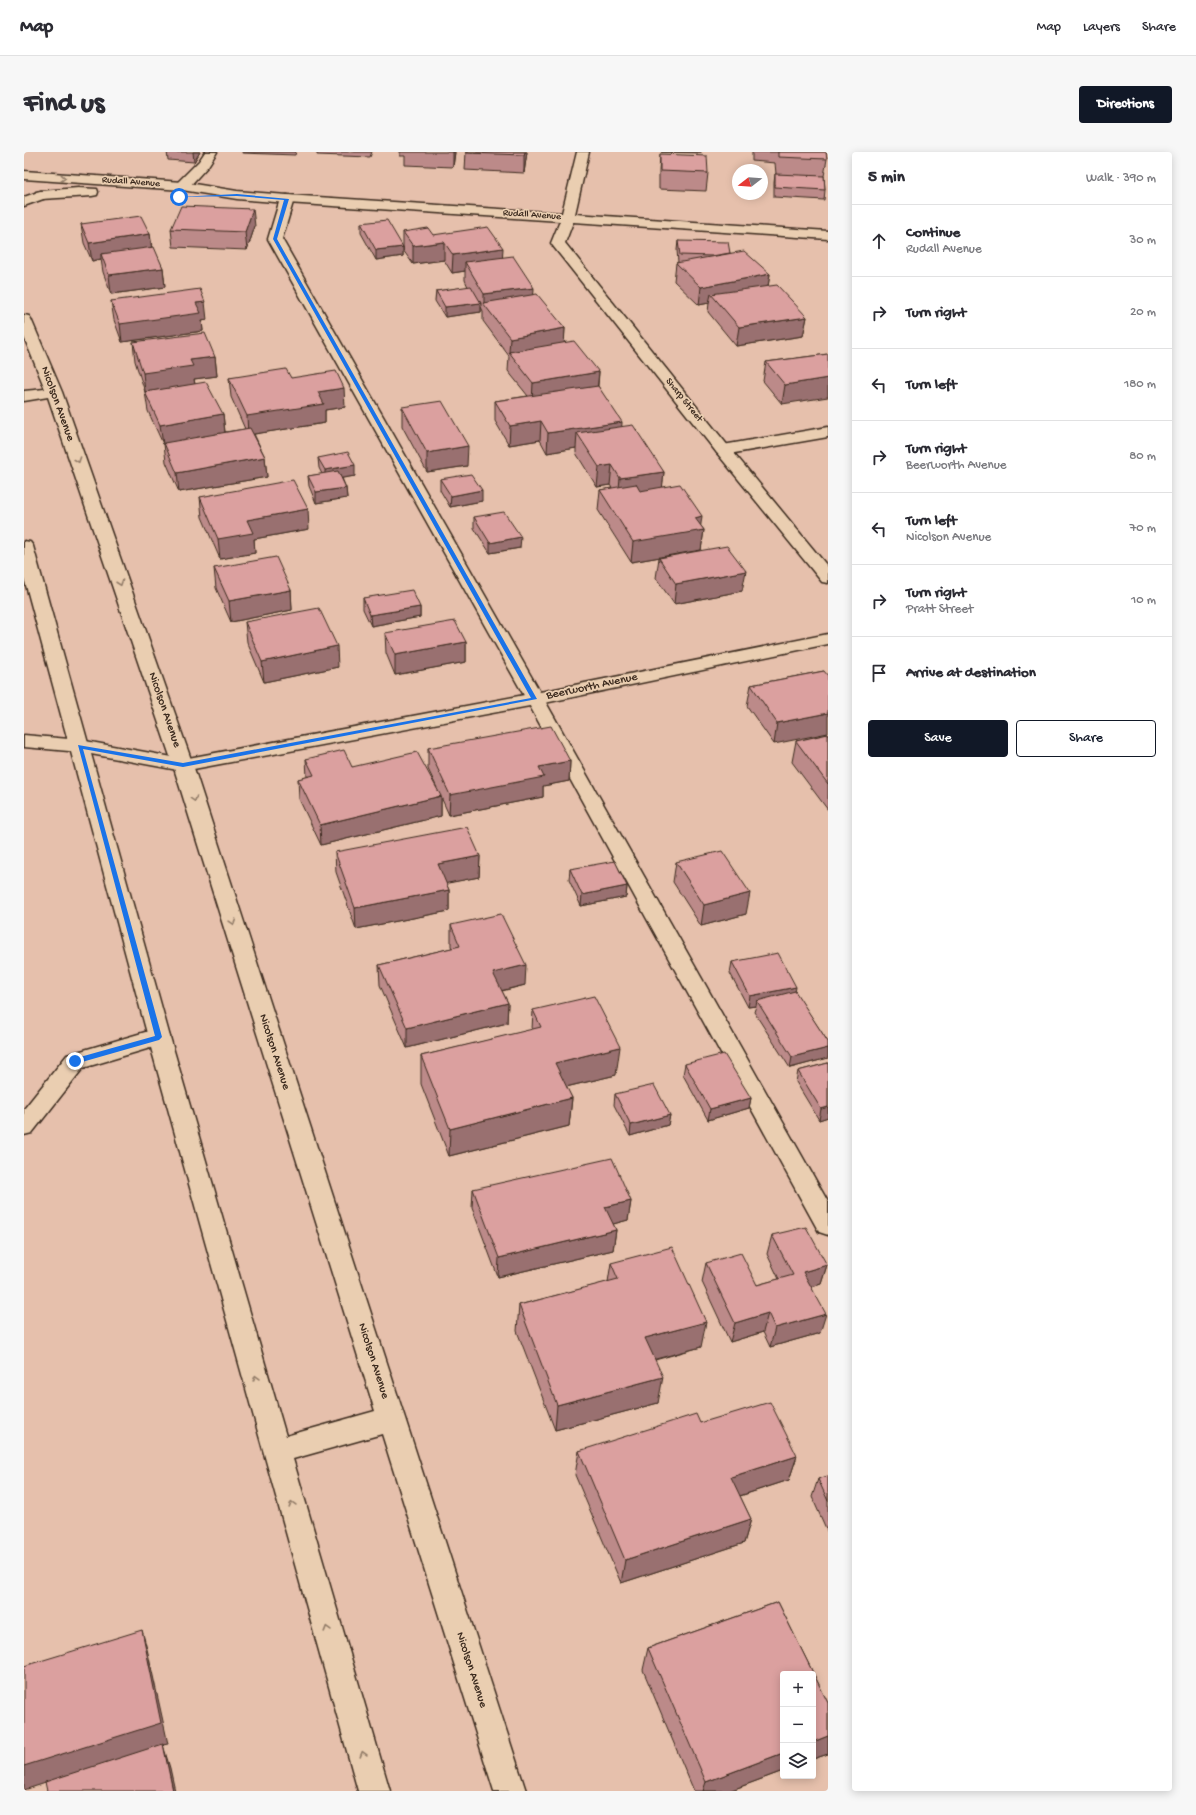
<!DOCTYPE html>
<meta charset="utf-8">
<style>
:root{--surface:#fff;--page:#f7f7f7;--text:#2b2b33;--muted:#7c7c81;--line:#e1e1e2;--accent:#111827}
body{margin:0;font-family:"Gochi Hand",sans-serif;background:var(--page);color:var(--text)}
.controls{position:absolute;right:12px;bottom:12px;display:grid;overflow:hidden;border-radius:4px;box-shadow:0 2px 10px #0003}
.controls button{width:36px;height:36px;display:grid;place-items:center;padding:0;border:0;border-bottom:1px solid var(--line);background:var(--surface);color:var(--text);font:20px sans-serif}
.compass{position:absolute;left:708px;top:12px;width:36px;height:36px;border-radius:50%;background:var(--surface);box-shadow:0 2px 10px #0003;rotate:253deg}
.stop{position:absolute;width:12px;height:12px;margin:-9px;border:3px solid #1a73e8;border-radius:50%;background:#fff}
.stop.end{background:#1a73e8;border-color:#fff;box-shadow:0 1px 4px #0008}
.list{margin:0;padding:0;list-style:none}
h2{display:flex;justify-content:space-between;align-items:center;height:52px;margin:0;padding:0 16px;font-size:17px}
h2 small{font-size:13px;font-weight:400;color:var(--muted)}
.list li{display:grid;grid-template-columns:26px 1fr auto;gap:12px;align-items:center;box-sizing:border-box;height:72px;padding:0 16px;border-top:1px solid var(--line)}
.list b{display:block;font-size:15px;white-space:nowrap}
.list p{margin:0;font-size:13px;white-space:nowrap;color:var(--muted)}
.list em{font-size:13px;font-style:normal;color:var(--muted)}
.actions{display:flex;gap:8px;padding:12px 16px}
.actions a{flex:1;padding:9px 0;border:1px solid var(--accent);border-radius:4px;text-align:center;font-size:14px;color:var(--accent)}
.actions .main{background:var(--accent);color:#fff}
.icon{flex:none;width:22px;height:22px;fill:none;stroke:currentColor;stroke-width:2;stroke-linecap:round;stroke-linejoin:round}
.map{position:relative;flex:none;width:804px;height:1639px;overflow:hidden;border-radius:4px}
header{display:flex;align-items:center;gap:24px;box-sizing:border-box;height:56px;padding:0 20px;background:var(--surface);border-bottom:1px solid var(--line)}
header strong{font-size:19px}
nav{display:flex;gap:22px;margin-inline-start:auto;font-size:14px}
.intro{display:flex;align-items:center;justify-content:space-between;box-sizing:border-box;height:96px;padding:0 24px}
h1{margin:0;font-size:28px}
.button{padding:10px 18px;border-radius:4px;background:var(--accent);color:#fff;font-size:14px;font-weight:700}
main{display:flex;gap:24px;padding:0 24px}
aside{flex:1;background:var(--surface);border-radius:4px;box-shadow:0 2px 10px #0003}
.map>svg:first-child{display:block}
</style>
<header>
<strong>Map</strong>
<nav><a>Map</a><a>Layers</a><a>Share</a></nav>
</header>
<div class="intro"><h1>Find us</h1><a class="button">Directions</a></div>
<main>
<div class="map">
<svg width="804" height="1639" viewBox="0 0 804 1639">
<rect width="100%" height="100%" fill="#e6c0ac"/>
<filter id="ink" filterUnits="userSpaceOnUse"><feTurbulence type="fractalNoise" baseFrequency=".025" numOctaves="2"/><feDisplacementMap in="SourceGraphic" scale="8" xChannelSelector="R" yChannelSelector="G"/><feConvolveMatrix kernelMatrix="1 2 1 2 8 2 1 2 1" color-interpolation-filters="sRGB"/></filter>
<g filter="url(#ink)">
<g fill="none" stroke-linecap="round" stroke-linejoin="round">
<defs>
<path id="service" d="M181,0H193L184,14L163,37H153L152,34L153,31L175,9Z
M263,43L268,44L270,47L258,87L520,547L804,1050V1083L795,1080L502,547L244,87L256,47L258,44Z
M804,275V285L699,303L693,301L691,298L693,295L699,293Z"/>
<path id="minor" d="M553,0H565L551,62L804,79V87L549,70L541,91L705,295L804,415V431L798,430L693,301L529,94L527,91L536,69L263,51L213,47L158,38L0,27V19L158,30L213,39L263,43L538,61Z
M54,36L73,37L74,40L73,43L68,44L17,47L12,46L11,43L12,40L17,39Z
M804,482V492L511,553L159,619L56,600L0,595V583L56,588L159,607L511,541Z
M135,876L143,879L146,885L143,891L59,916L8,981L0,983V957L43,903Z"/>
<path id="secondary" d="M17,39L22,40L23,43L22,46L0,54V45Z
M0,163L5,164L7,167L38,240L169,613L502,1639H470L358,1282L269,1307L366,1639H334L124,885L0,426V389L6,390L9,394L146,885L262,1284L351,1259L149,613L24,245L0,249V239L21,237L0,185Z"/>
</defs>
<use href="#service" stroke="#3b2a1e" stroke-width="3"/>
<use href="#minor" stroke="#3b2a1e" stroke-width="3"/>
<use href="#secondary" stroke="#3b2a1e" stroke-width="3"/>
<use href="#service" fill="#eaceb1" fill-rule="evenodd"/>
<use href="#minor" fill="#eaceb1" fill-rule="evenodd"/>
<use href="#secondary" fill="#eaceb1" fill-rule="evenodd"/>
</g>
<path fill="#bc8a89" stroke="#3b2a1e" d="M143,0H176L170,10L144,8Z
M218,0H272L271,3L218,1Z
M293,0H348L346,5L293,3Z
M376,0H431L429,15L381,13V4H376Z
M442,0H503L500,21L441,18Z
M637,0H677V1Z
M728,0H802L803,7L800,24L801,38L800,48L750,45V31L751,22H752L751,11L728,9Z
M636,2L684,21L682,39L635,37V20Z
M337,71L379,95V104L352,108L337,81Z
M57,72L126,82L128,95L139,116L141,135L87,142L79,120L77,107L68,109L60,91Z
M231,74L223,98L149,95L147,77Z
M379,80L409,83L478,105L510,143L541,176L540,190L575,220L574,234L598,275L640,320L638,335L677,374L680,378L677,398L607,410L574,358L576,338L588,336L586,333L573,335L552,301V296L523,301L516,288L485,293L471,269V249L504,244L484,219L485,204L459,169V159L457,155V160L421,165L411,149L412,139L444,135L441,128V119L428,121L420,108L389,112L379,98Z
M654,89L706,101L746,122L744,134L783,165L779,184L712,194L684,160L685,151L675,153L650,129L652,111L654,110L653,98Z
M87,149L183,168L178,169L179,179L98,190L90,168Z
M109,190L191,205L193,224L170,227L171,232L199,262L201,280L221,277L207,245L205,226H267L321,255L301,258V271L230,282L241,305L243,325L155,340L142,310L140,292H139L124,259L121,240L134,238L121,240L111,209Z
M804,202L758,252L739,229L742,210Z
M378,255L443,314L403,320L378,274Z
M294,306L331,324L318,326L322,336L323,346L292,351L285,334L284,324L298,322L295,316Z
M416,327L458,349L426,355L416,338Z
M176,345L285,377L230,387L231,401L196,407L178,365Z
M450,365L496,396L466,401L450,376Z
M635,406L718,439L650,452L632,426Z
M190,416L267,438L268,458L207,470L192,436Z
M339,446L396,455V465L347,474L339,457Z
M221,470L314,515L240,530L223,490Z
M361,481L442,490V510L371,523L362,501Z
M800,519L750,592L723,554L727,533Z
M804,582V658L768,610L772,589Z
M404,596L546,609L545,629L519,634V645L425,663L417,645V664L297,693L275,647L274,627L283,625L282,607L328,615L413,636L404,617Z
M311,700L456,704L455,725L422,731L425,738V759L332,777L312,720Z
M652,710L722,762L677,774L649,730Z
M546,717L603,734L602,745L557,754L545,728Z
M427,773L501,833L478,839L484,851L483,871L383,896L356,833L355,813L428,796L427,794Z
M708,810L771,840L804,890V906L766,916L730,860L732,854L724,855L706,821Z
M509,858L592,923L542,935L548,946L545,974L425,1004L397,932V904L508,878Z
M804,911V965L795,968L772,930L774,919Z
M661,912L727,946L725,956L684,968L659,923Z
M591,942L646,963L644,973L606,984L590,953Z
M449,1037L607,1049L604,1068L589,1072L592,1078L589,1098L474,1125L448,1056Z
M748,1083L803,1113L797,1132L788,1135L796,1181L746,1195L739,1180L706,1190L678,1130L682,1111L733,1133L755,1127L743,1102Z
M587,1111L677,1195L631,1208L634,1251L531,1278L493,1179L495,1153L584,1130Z
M676,1271L773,1304L765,1328L716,1344L727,1367L720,1391L597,1431L551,1323L555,1299Z
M804,1324V1381L788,1345L794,1327Z
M754,1450L804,1551V1602L789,1607V1522H759V1619L705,1639H670L619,1518L624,1496Z"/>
<path fill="#99706f" stroke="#3b2a1e" d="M169,0H176L170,10Z
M429,0H431L429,15Z
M501,0H503L500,21V3Z
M229,57L231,74L223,98L221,80Z
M126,82L128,100L77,102V107L68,109L65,91Z
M420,90V108L389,112V94Z
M379,95V104L352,108V98Z
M479,96L478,114L441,110V119L428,121L429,103Z
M139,116L141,135L87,142L85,123Z
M746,122L743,141L687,142L685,151L675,153L677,135Z
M510,136L509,154L460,152V142Z
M181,150L183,168L178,169L179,179L98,190L96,172L172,151Z
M457,151V160L421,165V155Z
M783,165L779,184L712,194L715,175Z
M541,176L540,195L485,200L486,186Z
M191,205L193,224L170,227L171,233L121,240L119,221L166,208Z
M575,220L573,239L508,250L509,231Z
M804,226V245L758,252L761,233Z
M320,236L321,255L301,258V271L224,283L223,264L294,240Z
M199,262L201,281L139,292L136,273Z
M517,269L516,288L485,293L486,274Z
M598,270L597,290L553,281L552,296L523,301L524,281Z
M444,294L443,314L403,320V301Z
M241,305L243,325L155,340L153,321Z
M331,313V324L301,329V318Z
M588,313L586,333L573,335L575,315Z
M640,320L638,339L594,346L596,326Z
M322,336L323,346L292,351V340Z
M458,338V349L426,355L427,344Z
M284,357L285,377L230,387L231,401L196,407L194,387L223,368Z
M678,364L676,379L680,378L677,398L607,410L609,390L671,366Z
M497,385L496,396L466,401V391Z
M722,419L718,439L650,452L652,432Z
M267,438L268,458L207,470L205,449Z
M396,455V465L347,474L346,463Z
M442,490V510L371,523V503Z
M313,494L314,515L240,530L238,510Z
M804,561V581L750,592L753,571Z
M546,609L545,629L519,634V645L425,663L426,643L515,615Z
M417,644V664L297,693L296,673Z
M456,704L455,725L414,733V712Z
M603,734L602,745L557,754L558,743Z
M425,738V759L332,777L331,756Z
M726,741L722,762L677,774L680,753Z
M502,813L501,833L468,841L469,821Z
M772,835L770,846L733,849L732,854L724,855L726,844Z
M484,851L483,871L383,896V876Z
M596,895L592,923L529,938L531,911Z
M804,896V906L766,916L768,905Z
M548,946L545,974L425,1004L426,977Z
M727,946L725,956L684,968L686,957Z
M804,955V965L795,968L797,957Z
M646,963L644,973L606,984L607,973Z
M607,1049L604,1068L578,1075L581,1055Z
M592,1078L589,1098L474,1125L475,1106Z
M803,1113L797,1132L774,1139L779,1120Z
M744,1161L739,1180L706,1190L711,1171Z
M802,1162L796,1181L746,1195L751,1176Z
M682,1170L677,1195L617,1211L621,1186Z
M639,1225L634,1251L531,1278L533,1253Z
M773,1304L765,1328L700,1349L707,1325Z
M727,1367L720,1391L597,1431L601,1408Z
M118,1478L124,1501L144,1592L139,1593L146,1616L151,1639H149L139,1593L0,1638V1614Z
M804,1584V1602L789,1607V1590Z
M759,1601V1619L705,1639H679L682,1630Z"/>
<path fill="#dba09f" stroke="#3b2a1e" d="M442,0H501L500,3L441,1Z
M754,0H802L803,7L754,5Z
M636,2L683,4L684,21L636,19Z
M751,22L800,24L801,38L751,35Z
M157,54L229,57L221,80L147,77Z
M117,64L126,82L65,91L57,72Z
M363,68L379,95L352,98L337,71Z
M464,75L479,96L429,103L420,90L389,94L379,80L404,76L409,83Z
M654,89L704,90L706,101L688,104L656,103Z
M130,95L139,116L85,123L77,102Z
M720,99L746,122L677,135L652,111Z
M489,104L510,136L460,142L441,110Z
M753,133L783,165L715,175L687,142Z
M447,134L457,151L421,155L412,139Z
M176,137L181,150L172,151L177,161L96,172L87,149Z
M513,142L541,176L486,186L459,151Z
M181,181L191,205L166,208L169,214L119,221L109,190Z
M550,189L575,220L509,231L485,200Z
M804,202V226L761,233L742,210Z
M262,217L267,226L312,219L320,236L294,240L300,252L223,264L205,226Z
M182,230L199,262L136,273L121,240Z
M574,234L598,270L524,281L517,269L486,274L471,249Z
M418,249L444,294L403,301L378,255Z
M609,273L640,320L596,326L588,313L575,315L553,281Z
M226,276L241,305L153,321L140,291Z
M324,300L331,313L301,318L294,306Z
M314,319L322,336L292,340L284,324Z
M447,322L458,338L427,344L416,327Z
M269,328L284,357L223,368L229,381L194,387L176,345Z
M612,332L616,339L656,332L678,364L671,366L680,378L609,390L576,338Z
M480,360L497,385L466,391L450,365Z
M703,394L722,419L652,432L635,406Z
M252,405L267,438L205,449L190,416Z
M388,438L396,455L346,463L339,446Z
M295,456L313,494L238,510L221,470Z
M431,469L442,490L371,503L361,481Z
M800,519L804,524V561L753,571L727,533Z
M527,574L546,609L515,615L520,625L426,643L404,596Z
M804,582V632L772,589Z
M320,598L328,615L393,600L417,644L296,673L274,627L290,623L282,607Z
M443,675L456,704L414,712L425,738L331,756L311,700Z
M698,699L726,741L680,753L652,710Z
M591,709L603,734L558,743L546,717Z
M477,762L502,813L469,821L484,851L383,876L355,813L436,794L427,773Z
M754,801L772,835L726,844L708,810Z
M771,839L804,890V896L768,905L733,849Z
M570,844L596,895L531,911L548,946L426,977L397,904L517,875L509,858Z
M700,902L727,946L686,957L661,912Z
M804,911V955L797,957L774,919Z
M630,933L646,963L607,973L591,942Z
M588,1006L607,1049L581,1055L592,1078L475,1106L449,1037Z
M782,1075L803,1113L779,1120L802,1162L751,1176L744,1161L711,1171L682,1111L717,1101L733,1133L769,1123L748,1083Z
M648,1095L682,1170L621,1186L639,1225L533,1253L495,1153L594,1127L587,1111Z
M746,1250L773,1304L707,1325L727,1367L601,1408L555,1299L672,1262L676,1271Z
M804,1324V1349L794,1327Z
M754,1450L804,1551V1584L789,1590V1522H759V1601L682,1630L624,1496Z
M118,1478L137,1571L0,1614V1514Z
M139,1592L149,1639H23L21,1630Z"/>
<defs><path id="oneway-chevron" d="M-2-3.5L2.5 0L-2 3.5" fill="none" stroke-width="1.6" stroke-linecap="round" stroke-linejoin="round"/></defs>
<g stroke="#927c68">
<use href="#oneway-chevron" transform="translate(39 26) rotate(4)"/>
<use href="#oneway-chevron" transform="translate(54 308) rotate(71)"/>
<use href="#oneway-chevron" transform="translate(96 431) rotate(71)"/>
<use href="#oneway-chevron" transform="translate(170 647) rotate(72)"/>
<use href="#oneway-chevron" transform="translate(209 770) rotate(72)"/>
<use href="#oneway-chevron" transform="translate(232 1226) rotate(-106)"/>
<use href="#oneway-chevron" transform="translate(268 1352) rotate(-106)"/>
<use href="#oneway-chevron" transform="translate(303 1477) rotate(-106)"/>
<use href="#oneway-chevron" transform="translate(339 1602) rotate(-106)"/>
</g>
</g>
<path fill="#1a73e8" d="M213,42L265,47L253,87L513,547L159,615L59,597L138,885L135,888L51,912L48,909L49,907L131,884L54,593L159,611L507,546L249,87L260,48L213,44L153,45Z"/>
<g text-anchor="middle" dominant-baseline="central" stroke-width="3.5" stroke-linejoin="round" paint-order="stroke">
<g font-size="10" fill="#3b2a1e" stroke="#eaceb1">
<text transform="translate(107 30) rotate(4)">Rudall Avenue</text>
<text transform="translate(508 63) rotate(4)">Rudall Avenue</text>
<text transform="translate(660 248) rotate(51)">Sharp Street</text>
</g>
<g font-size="12" fill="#3b2a1e" stroke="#eaceb1">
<text transform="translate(33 252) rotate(70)">Nicolson Avenue</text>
<text transform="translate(568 535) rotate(-12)">Beerworth Avenue</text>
<text transform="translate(140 558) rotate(71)">Nicolson Avenue</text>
<text transform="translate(250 900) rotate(72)">Nicolson Avenue</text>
<text transform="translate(349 1209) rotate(72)">Nicolson Avenue</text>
<text transform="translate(447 1518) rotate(72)">Nicolson Avenue</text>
</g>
</g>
</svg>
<div class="controls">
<button>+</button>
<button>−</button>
<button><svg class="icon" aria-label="layers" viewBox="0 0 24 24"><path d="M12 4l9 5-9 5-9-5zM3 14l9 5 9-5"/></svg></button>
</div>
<svg class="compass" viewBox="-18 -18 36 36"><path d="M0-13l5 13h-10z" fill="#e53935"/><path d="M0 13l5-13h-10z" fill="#7c7c81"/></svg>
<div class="stop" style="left:155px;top:45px"></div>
<div class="stop end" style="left:51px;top:909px"></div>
</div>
<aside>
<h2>5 min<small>Walk · 390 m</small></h2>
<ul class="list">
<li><svg class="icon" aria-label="ahead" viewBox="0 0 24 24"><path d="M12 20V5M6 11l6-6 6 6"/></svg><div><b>Continue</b><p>Rudall Avenue</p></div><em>30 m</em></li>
<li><svg class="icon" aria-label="right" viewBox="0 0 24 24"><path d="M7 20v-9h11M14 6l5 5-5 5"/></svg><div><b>Turn right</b></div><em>20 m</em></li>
<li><svg class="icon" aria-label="left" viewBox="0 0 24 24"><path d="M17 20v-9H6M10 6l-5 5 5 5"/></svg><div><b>Turn left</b></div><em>180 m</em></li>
<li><svg class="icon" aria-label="right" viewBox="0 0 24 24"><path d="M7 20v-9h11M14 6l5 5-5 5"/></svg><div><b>Turn right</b><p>Beerworth Avenue</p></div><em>80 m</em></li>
<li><svg class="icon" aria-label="left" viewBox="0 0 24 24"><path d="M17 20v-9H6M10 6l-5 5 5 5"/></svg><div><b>Turn left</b><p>Nicolson Avenue</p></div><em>70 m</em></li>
<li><svg class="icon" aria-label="right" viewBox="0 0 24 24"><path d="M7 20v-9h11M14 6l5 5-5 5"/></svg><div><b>Turn right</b><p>Pratt Street</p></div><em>10 m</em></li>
<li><svg class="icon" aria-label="arrive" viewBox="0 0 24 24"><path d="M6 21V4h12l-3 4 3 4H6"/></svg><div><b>Arrive at destination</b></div></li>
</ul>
<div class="actions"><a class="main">Save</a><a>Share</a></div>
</aside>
</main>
